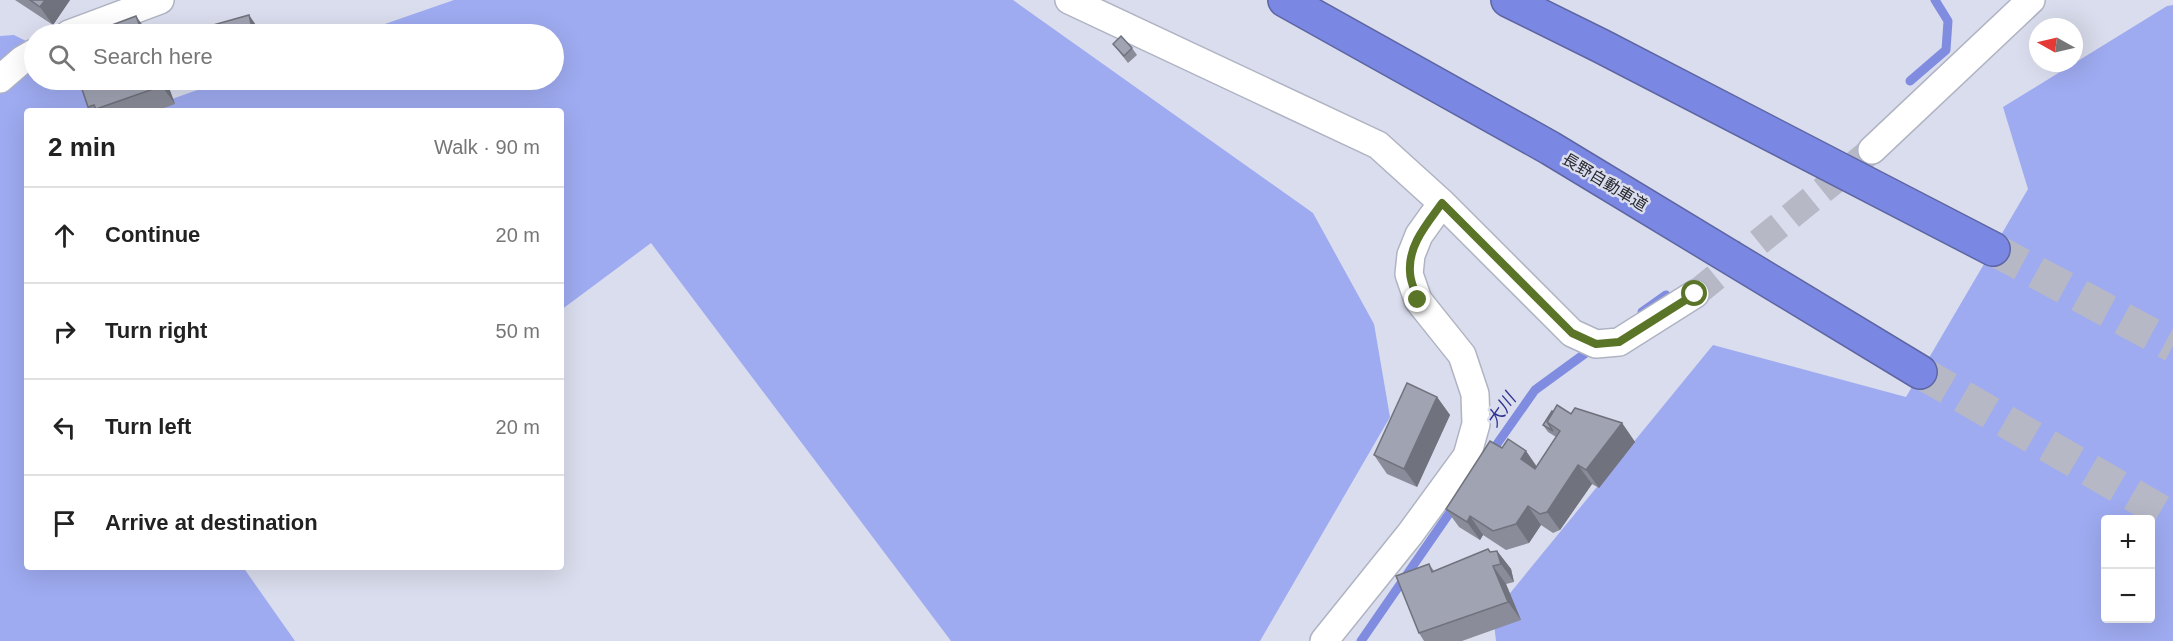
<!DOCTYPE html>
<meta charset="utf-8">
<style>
:root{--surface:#fff;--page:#f2f2f2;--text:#222;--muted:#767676;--line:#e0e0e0}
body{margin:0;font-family:Arial,"Noto Sans JP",sans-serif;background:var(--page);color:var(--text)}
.controls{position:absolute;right:18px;bottom:18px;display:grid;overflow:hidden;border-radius:6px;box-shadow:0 6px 24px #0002}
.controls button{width:54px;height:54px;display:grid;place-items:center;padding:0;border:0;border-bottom:2px solid var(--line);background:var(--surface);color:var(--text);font:30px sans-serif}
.compass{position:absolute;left:2029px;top:18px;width:54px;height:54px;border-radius:50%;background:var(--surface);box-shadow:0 6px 24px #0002;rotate:278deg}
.stop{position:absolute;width:18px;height:18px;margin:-14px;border:4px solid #5b7528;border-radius:50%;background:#fff}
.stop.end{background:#5b7528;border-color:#fff;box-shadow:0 2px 6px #0008}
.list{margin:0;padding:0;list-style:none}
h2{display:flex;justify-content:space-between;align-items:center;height:78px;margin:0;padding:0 24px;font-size:26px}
h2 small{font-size:20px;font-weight:400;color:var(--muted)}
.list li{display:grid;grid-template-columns:39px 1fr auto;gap:18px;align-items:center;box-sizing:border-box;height:96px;padding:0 24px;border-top:2px solid var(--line)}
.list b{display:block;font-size:22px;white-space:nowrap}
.list em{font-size:20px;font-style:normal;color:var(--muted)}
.icon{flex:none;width:33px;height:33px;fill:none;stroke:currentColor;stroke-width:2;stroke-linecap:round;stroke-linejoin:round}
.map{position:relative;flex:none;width:2173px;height:641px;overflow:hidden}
.search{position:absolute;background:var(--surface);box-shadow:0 6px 24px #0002;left:24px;top:24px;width:540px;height:66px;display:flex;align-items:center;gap:15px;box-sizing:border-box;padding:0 21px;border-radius:33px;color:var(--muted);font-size:22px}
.panel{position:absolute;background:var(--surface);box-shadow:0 6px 24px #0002;left:24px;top:108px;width:540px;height:462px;border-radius:6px}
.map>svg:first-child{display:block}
</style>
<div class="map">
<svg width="2173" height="641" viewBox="0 0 2173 641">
<rect width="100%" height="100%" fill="#dadded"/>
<path fill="#9eabf0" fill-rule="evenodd" d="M454,0H1013L1313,213L1374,324L1390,417L1260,641H951L651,243L561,310V111H27V567H243L295,641H0V36L14,35L34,45V80H98L149,107L226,80H554V34H356Z
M2173,5V641H1496L1493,614L1713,345L1906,397L2028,189L2003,107L2167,6ZM2106,520H2150V618H2106Z"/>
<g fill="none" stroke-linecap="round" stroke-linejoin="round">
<path stroke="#7f8ce0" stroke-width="9" d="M1910,81L1946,50L1948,21L1935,0
M1642,312L1666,295
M1490,454L1535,390L1594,347
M1361,641L1455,505"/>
<path stroke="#b6b8c6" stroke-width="27" stroke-dasharray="27 14" stroke-linecap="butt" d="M1695,294L1872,150"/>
<path stroke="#b6b8c6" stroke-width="33" stroke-dasharray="33 16" stroke-linecap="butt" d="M1993,249L2173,346
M1920,372L2173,518"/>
<defs>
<path id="street" d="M1069,0L1378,145L1442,203L1572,333L1596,344L1619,342L1695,294
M69,34L160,0
M0,79L22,60L34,53
M1872,150L2031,0
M1324,641L1410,534L1467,456L1476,424L1475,394L1462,355L1418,300L1409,274L1411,255L1419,235L1442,203"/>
<path id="highway" d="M1285,0L1550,148L1920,372
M1508,0L1601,46L1993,249"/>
</defs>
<use href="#street" stroke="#afb3c2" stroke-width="30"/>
<use href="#highway" stroke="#5d66a3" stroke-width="36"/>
<use href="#street" stroke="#fff" stroke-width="27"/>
<use href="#highway" stroke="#7b88e3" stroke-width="33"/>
</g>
<path fill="#8a8c99" d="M15,0H70L53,25Z
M1113,44L1132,48L1137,55L1128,63Z
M166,80L175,104L156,111H91L88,107Z
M224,80H247L228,85Z
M1437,397L1450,415L1417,487L1387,474L1374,455Z
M1553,412L1571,414L1622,423L1635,442L1599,488L1592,484L1560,530L1553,533L1541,525L1529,543L1506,550L1483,535L1480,540L1459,527L1446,509L1502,448L1526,451L1537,467L1556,437L1548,432L1543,425Z
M1497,551L1511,569L1514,582L1506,584L1521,620L1462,641H1424L1419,633L1429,564L1434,571L1491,552Z"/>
<path fill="#70727d" d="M45,0H70L53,25L40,7Z
M249,15L258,28L260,34H255L253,32Z
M136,16L149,34H143Z
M160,80H166L175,104L162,86Z
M1437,397L1450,415L1417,487L1404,469Z
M1622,423L1635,442L1599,488L1586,470Z
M1526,451L1539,470L1534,478L1521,459Z
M1578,465L1592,484L1560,530L1547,512Z
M1528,506L1541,525L1529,543L1516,524Z
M1470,516L1483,535L1480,540L1467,522Z
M1497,551L1511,569L1514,582L1501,564Z
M1493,566L1506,584L1521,620L1508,602Z"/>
<path fill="#a0a3b2" stroke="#70727d" stroke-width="1.5" d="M30,0H45L40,7Z
M249,15L253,32L250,33V34H208L206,27Z
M136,16L143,34H115L112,25Z
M73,32L74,34H58Z
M1121,36L1132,48L1124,56L1113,44Z
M79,80H160L162,86L96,109L94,105L88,107Z
M1407,383L1437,397L1404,469L1374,455Z
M1557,405L1571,414L1575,408L1622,423L1586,470L1578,465L1547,512L1540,514L1528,506L1516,524L1493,531L1470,516L1467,522L1446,509L1490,441L1502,448L1508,439L1526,451L1521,459L1535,469L1560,431L1547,422Z
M1552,411L1553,412L1547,422L1553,431L1543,425Z
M1488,549L1490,552L1497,551L1501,564L1493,566L1508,602L1419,633L1396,576L1429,564L1432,572Z"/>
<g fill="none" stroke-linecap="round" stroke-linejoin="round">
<path stroke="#5b7528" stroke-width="8" d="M1418,300C1415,292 1410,281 1410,272C1408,245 1427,224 1442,203L1572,333L1596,344L1619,342L1695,294"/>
</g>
<g text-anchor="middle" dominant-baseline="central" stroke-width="5" stroke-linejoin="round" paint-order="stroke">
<g font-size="16" fill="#25262c" stroke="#dadded">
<text transform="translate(1605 182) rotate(31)">長野自動車道</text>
</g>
<g font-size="18" font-style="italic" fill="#303192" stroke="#dadded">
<text transform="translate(1501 410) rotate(-55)">大川</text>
</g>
</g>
</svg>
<div class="controls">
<button>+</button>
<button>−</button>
</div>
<svg class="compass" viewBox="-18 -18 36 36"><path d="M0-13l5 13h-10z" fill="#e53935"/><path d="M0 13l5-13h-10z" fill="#767676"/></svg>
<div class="stop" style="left:1695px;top:294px"></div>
<div class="stop end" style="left:1418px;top:300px"></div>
<div class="search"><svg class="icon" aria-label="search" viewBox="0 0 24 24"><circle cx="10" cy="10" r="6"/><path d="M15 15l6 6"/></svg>Search here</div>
<section class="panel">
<h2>2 min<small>Walk · 90 m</small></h2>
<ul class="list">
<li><svg class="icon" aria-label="ahead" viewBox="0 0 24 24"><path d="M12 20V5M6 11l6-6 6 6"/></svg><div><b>Continue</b></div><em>20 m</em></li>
<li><svg class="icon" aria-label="right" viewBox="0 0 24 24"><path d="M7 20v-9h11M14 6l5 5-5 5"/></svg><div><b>Turn right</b></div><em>50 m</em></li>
<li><svg class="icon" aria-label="left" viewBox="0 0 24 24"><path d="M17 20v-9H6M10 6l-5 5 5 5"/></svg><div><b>Turn left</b></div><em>20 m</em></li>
<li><svg class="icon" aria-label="arrive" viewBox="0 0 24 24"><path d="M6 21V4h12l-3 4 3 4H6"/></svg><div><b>Arrive at destination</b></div></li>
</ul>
</section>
</div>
